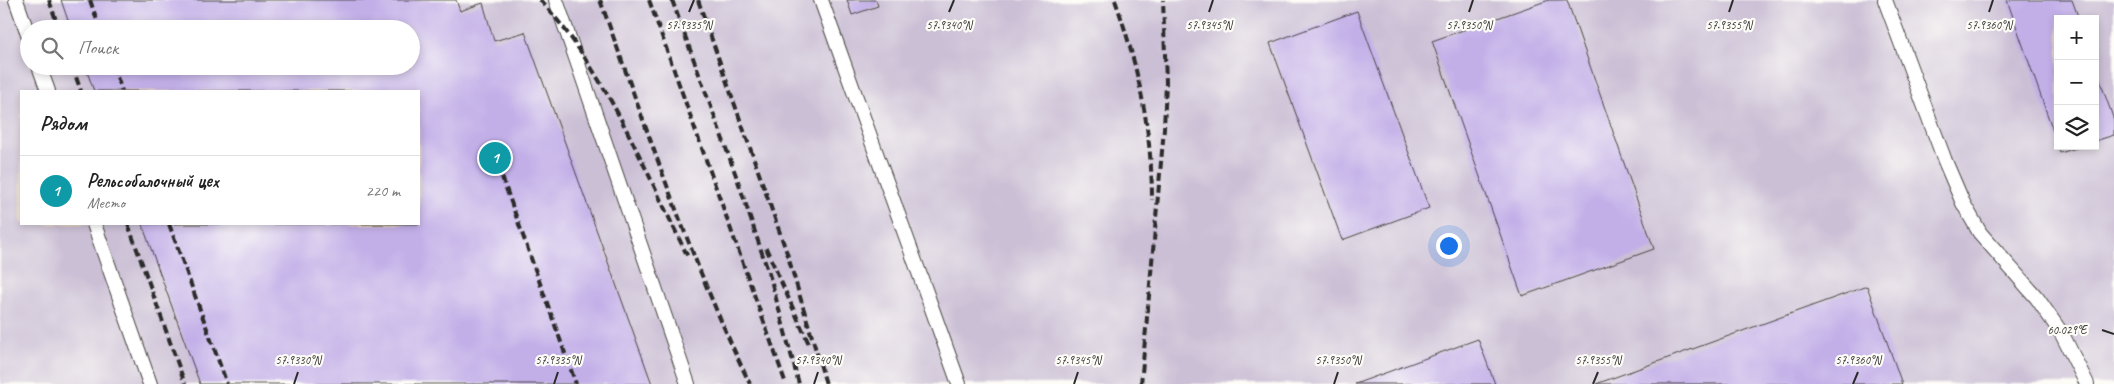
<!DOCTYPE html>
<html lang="ru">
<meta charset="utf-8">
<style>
:root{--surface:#fff;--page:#f2f2f2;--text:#222;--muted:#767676;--line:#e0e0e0;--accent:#db2777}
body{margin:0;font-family:Caveat,sans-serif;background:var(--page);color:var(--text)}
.controls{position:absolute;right:15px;top:15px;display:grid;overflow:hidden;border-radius:0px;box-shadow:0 2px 8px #0003}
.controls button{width:45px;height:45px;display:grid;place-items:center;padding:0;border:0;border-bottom:1px solid var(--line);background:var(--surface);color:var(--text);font:25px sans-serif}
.you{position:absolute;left:1448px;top:245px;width:18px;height:18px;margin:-12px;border:4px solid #fff;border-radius:50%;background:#1a73e8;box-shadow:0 0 0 8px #1a73e833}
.badge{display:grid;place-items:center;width:32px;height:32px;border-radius:50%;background:var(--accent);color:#fff;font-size:16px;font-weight:700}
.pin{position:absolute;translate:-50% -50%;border:2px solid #fff;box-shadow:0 1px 5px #0006}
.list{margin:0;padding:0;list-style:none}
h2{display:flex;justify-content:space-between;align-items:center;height:65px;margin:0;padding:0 20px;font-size:21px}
h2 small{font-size:16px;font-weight:400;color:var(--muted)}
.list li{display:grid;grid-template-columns:32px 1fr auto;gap:15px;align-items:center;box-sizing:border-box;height:70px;padding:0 20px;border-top:1px solid var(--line)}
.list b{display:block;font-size:19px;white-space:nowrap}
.list p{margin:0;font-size:16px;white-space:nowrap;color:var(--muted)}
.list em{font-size:16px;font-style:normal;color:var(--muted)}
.icon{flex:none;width:28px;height:28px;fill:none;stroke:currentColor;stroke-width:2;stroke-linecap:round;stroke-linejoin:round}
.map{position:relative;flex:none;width:2114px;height:384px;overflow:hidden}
.search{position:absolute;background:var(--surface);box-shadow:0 2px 8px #0003;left:20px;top:20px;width:400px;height:55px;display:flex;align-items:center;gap:12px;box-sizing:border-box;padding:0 18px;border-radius:28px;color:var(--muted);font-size:19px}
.panel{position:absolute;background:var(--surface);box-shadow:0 2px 8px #0003;left:20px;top:90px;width:400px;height:135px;border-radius:0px}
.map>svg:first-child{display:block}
</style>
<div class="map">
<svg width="2114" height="384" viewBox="0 0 2114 384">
<rect width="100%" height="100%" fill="#fdfcf7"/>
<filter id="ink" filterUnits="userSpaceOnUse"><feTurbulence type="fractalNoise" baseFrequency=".02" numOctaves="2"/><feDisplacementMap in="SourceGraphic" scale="10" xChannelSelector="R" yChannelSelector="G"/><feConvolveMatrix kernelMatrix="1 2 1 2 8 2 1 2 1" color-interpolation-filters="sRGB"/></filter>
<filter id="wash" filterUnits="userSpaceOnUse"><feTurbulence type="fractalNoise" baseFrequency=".0096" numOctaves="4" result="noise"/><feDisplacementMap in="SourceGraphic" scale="20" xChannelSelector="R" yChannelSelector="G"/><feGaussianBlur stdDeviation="1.12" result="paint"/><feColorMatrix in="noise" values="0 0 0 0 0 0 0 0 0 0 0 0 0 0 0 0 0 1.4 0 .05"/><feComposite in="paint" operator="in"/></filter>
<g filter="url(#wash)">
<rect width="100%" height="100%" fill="#f3e0c3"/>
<path fill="#cbbfd5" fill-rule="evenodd" d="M0,0H2114V384H0ZM2058,19H2095V146H2058ZM29,29H411V66H29ZM21,91H419V224H21Z"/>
<g id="blocks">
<path fill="#c2afe8" d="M61,0H456L460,11L483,3L494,41L525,32L652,384H200L142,224H419V91H94L85,66H411V29H71Z
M847,0H876L878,6L852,15Z
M1549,0H1567L1654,249L1522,296L1432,41Z
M2007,0H2072L2079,19H2058V145Z
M1357,11L1429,208L1342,240L1270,43Z
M2095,67L2114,120V135L2095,141Z
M2058,146H2080V147L2060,153Z
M1867,286L1902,384H1596Z
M1478,339L1495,384H1355Z"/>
</g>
</g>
<g filter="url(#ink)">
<use href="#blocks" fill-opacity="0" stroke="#494642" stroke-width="1"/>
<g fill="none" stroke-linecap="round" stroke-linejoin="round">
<defs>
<path id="lane" d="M16,0L29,37
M556,0L688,384
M821,0L959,384
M1885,0L1945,161L1963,203L1980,233L2037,298L2062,334L2087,384
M39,66L48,91
M94,224L150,384"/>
</defs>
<use href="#lane" stroke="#494642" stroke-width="16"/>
<use href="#lane" stroke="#fff" stroke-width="14"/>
<path stroke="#2b2b2b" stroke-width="4" stroke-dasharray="8 4" stroke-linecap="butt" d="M49,0L59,29
M90,0L100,29
M540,0C606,71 645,170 688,257
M600,0C647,129 690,260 750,384
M649,0L786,384
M672,0L738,181L771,280L799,384
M698,0L787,253L826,384
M1115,0C1138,65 1152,131 1152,200
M72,66L81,91
M113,66L122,91
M502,177L576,384
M128,224L185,384
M169,224L227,384
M766,248L809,344
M1141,384L1164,129L1166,82L1163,0"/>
</g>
</g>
<path fill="none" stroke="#2b2b2b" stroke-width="2" d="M689,12L694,0M949,12L954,0M1209,12L1213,0M1469,12L1473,0M1729,12L1733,0M1989,12L1993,0M2102,330L2114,334M294,384L298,372M554,384L558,372M814,384L818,372M1074,384L1078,372M1334,384L1338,372M1593,384L1598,372M1853,384L1858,372"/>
<g font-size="12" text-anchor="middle" fill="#2b2b2b" stroke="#fdfcf7" stroke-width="4.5" stroke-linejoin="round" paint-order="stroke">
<text x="949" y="29">57.9340°N</text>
<text x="1209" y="29">57.9345°N</text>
<text x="1469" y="29">57.9350°N</text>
<text x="689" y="29">57.9335°N</text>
<text x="1729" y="29">57.9355°N</text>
<text x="1989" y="29">57.9360°N</text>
<text x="2067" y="334">60.029°E</text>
<text x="298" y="364">57.9330°N</text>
<text x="558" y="364">57.9335°N</text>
<text x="818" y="364">57.9340°N</text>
<text x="1078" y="364">57.9345°N</text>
<text x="1598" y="364">57.9355°N</text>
<text x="1858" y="364">57.9360°N</text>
<text x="1338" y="364">57.9350°N</text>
</g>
</svg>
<div class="controls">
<button>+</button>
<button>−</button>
<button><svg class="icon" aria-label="layers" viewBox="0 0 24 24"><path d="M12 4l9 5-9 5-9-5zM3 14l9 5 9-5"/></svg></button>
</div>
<div class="you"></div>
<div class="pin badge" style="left:495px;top:158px;background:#0f9aa8">1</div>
<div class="search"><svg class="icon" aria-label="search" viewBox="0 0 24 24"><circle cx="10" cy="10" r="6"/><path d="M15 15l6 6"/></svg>Поиск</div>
<section class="panel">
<h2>Рядом<small></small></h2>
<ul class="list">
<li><span class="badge" style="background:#0f9aa8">1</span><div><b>Рельсобалочный цех</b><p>Место</p></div><em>220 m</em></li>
</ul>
</section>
</div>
